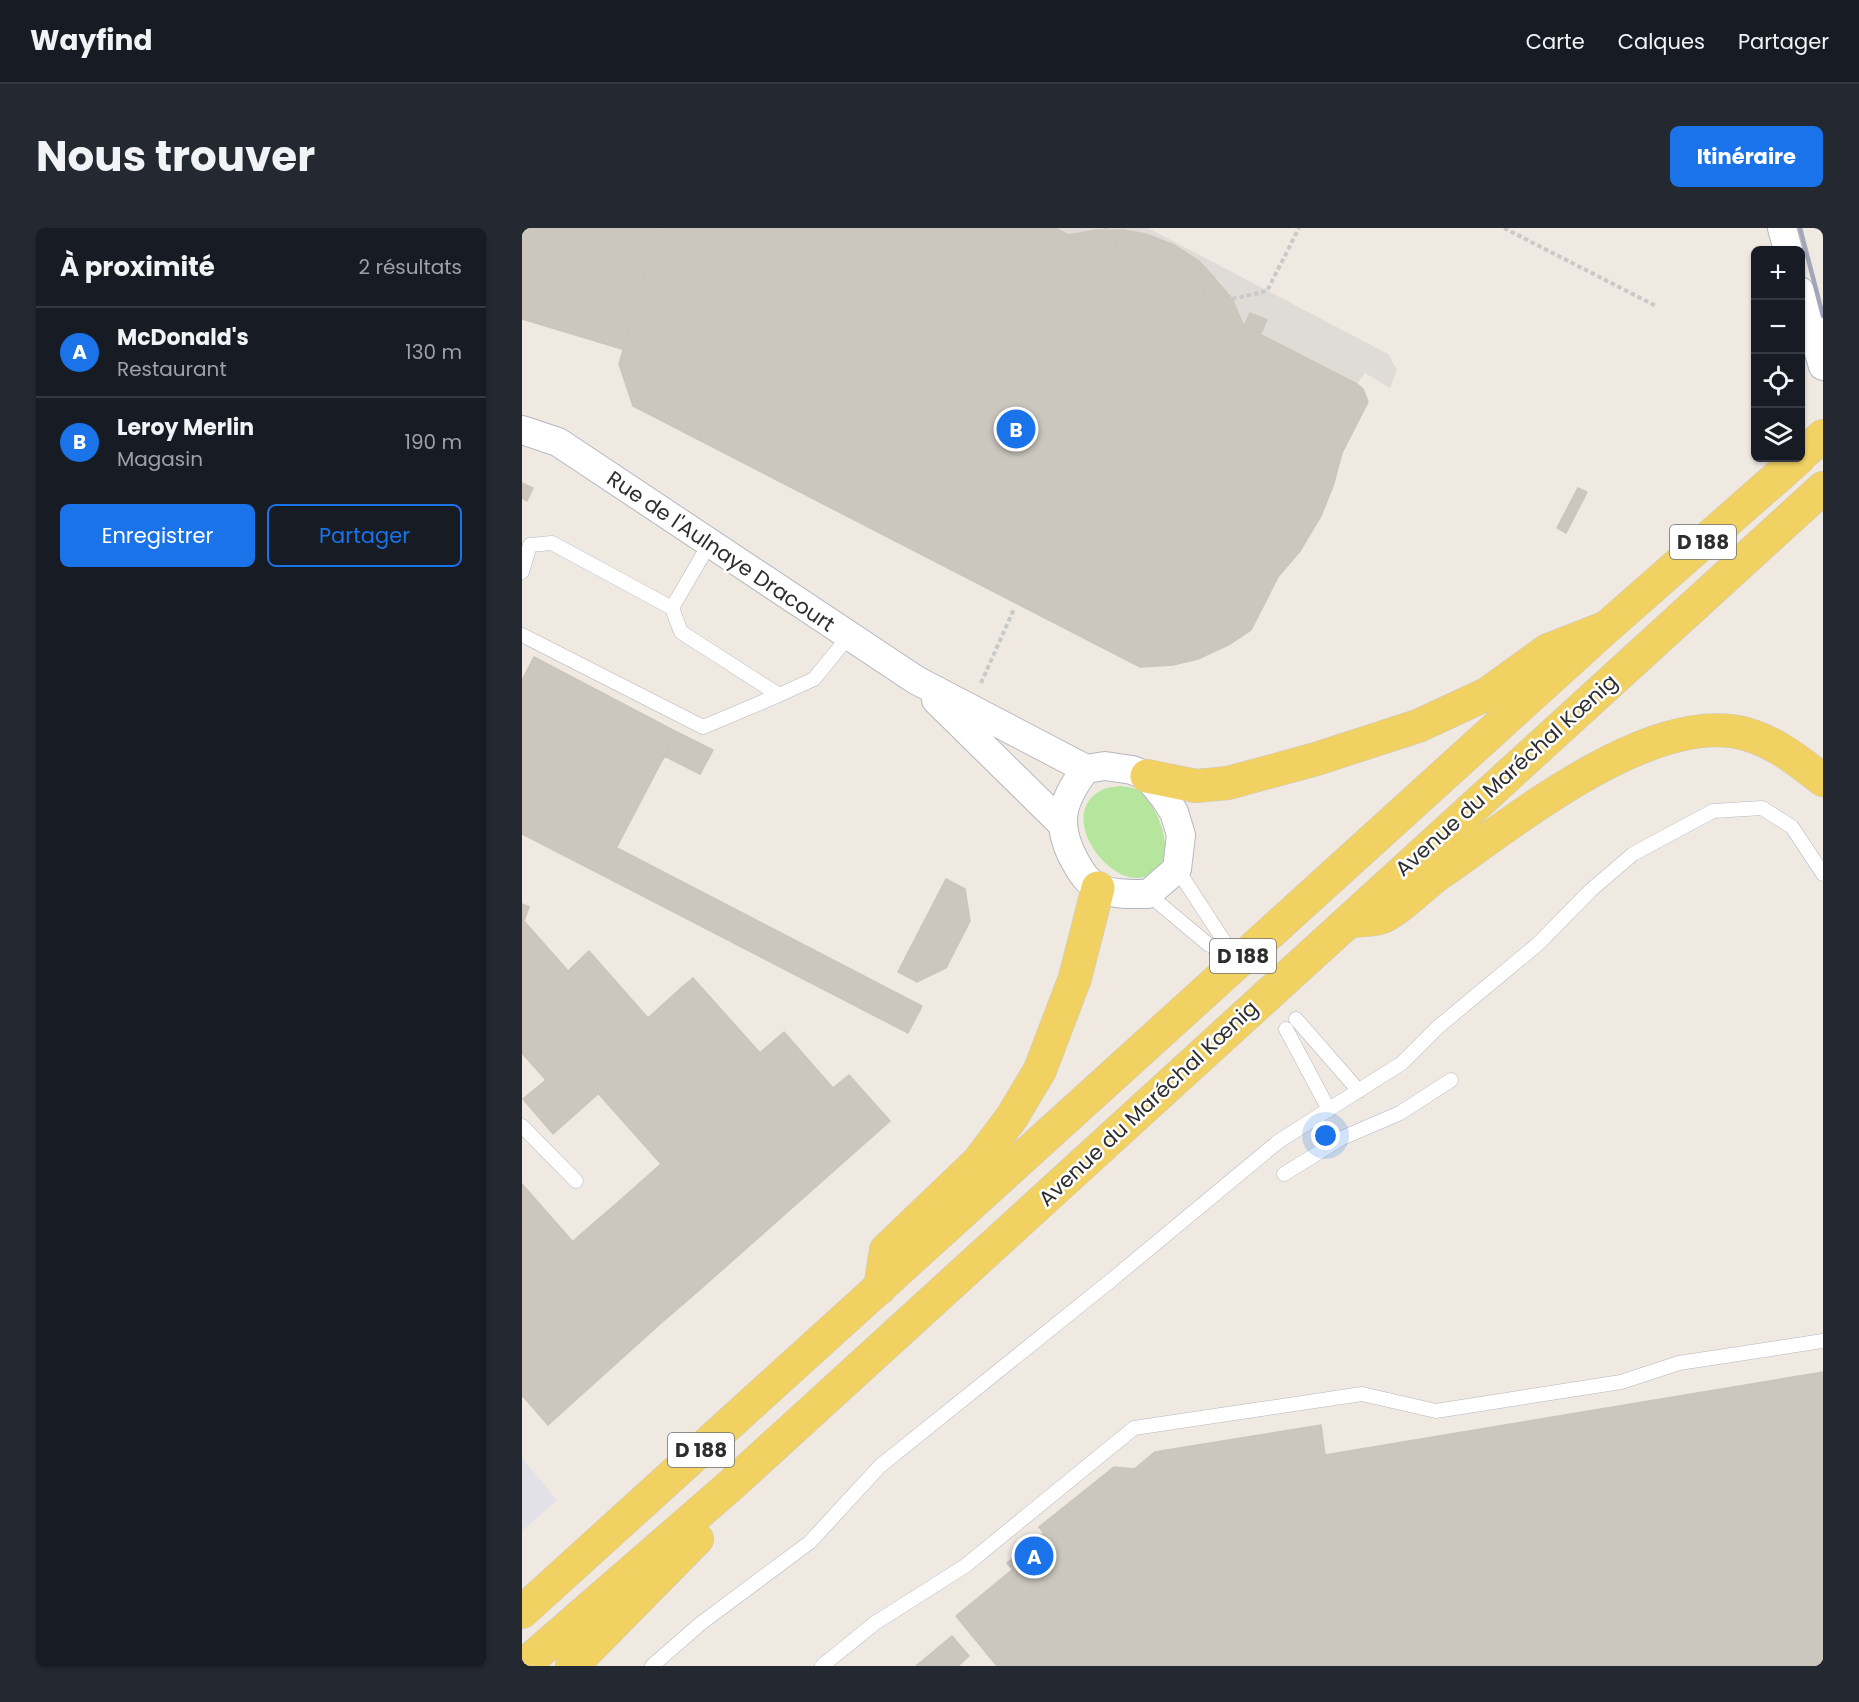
<!DOCTYPE html>
<html lang="fr">
<meta charset="utf-8">
<style>
:root{--surface:#171b24;--page:#242831;--text:#f1f3f6;--muted:#9ea1a6;--line:#363941;--accent:#1a73e8}
body{margin:0;font-family:Poppins,sans-serif;background:var(--page);color:var(--text)}
.controls{position:absolute;right:18px;top:18px;display:grid;overflow:hidden;border-radius:9px;box-shadow:0 2px 4px #0004}
.controls button{width:54px;height:54px;display:grid;place-items:center;padding:0;border:0;border-bottom:2px solid var(--line);background:var(--surface);color:var(--text);font:30px sans-serif}
.you{position:absolute;left:804px;top:908px;width:21px;height:21px;margin:-15px;border:4px solid #fff;border-radius:50%;background:#1a73e8;box-shadow:0 0 0 9px #1a73e833}
.badge{display:grid;place-items:center;width:39px;height:39px;border-radius:50%;background:var(--accent);color:#fff;font-size:20px;font-weight:700}
.pin{position:absolute;translate:-50% -50%;border:3px solid #fff;box-shadow:0 2px 6px #0006}
.list{margin:0;padding:0;list-style:none}
h2{display:flex;justify-content:space-between;align-items:center;height:78px;margin:0;padding:0 24px;font-size:26px}
h2 small{font-size:20px;font-weight:400;color:var(--muted)}
.list li{display:grid;grid-template-columns:39px 1fr auto;gap:18px;align-items:center;box-sizing:border-box;height:90px;padding:0 24px;border-top:2px solid var(--line)}
.list b{display:block;font-size:22px;white-space:nowrap}
.list p{margin:0;font-size:20px;white-space:nowrap;color:var(--muted)}
.list em{font-size:20px;font-style:normal;color:var(--muted)}
.actions{display:flex;gap:12px;padding:18px 24px}
.actions a{flex:1;padding:14px 0;border:2px solid var(--accent);border-radius:9px;text-align:center;font-size:21px;color:var(--accent)}
.actions .main{background:var(--accent);color:#fff}
.icon{flex:none;width:33px;height:33px;fill:none;stroke:currentColor;stroke-width:2;stroke-linecap:round;stroke-linejoin:round}
.map{position:relative;flex:none;width:1301px;height:1438px;overflow:hidden;border-radius:9px}
header{display:flex;align-items:center;gap:36px;box-sizing:border-box;height:84px;padding:0 30px;background:var(--surface);border-bottom:2px solid var(--line)}
header strong{font-size:28px}
nav{display:flex;gap:33px;margin-inline-start:auto;font-size:21px}
.intro{display:flex;align-items:center;justify-content:space-between;box-sizing:border-box;height:144px;padding:0 36px}
h1{margin:0;font-size:42px}
.button{padding:15px 27px;border-radius:9px;background:var(--accent);color:#fff;font-size:21px;font-weight:700}
main{display:flex;gap:36px;padding:0 36px}
aside{flex:1;background:var(--surface);border-radius:9px;box-shadow:0 2px 4px #0004}
.map>svg:first-child{display:block}
</style>
<header>
<strong>Wayfind</strong>
<nav><a>Carte</a><a>Calques</a><a>Partager</a></nav>
</header>
<div class="intro"><h1>Nous trouver</h1><a class="button">Itinéraire</a></div>
<main>
<aside>
<h2>À proximité<small>2 résultats</small></h2>
<ul class="list">
<li><span class="badge">A</span><div><b>McDonald's</b><p>Restaurant</p></div><em>130 m</em></li>
<li><span class="badge">B</span><div><b>Leroy Merlin</b><p>Magasin</p></div><em>190 m</em></li>
</ul>
<div class="actions"><a class="main">Enregistrer</a><a>Partager</a></div>
</aside>
<div class="map">
<svg width="1301" height="1438" viewBox="0 0 1301 1438">
<rect width="100%" height="100%" fill="#efe9e1"/>
<path fill="#e3e1e8" d="M0,1230L35,1272L0,1303Z"/>
<path fill="#b6e59e" d="M598,558C604,559 614,559 619,564C636,580 655,625 634,643C596,675 529,587 580,562C585,559 592,559 598,558Z"/>
<path fill="#dfdcd8" d="M533,0H626L866,126L875,142L868,160L843,145L835,156L722,98L714,79L698,54L677,33L652,17L614,4L584,1L546,7Z"/>
<path fill="#cbc7bf" stroke="#cbc5ba" stroke-width="1.5" d="M0,0H136L100,121L0,91Z
M136,0H533L588,28L602,2L643,29L691,48L677,75L835,156L841,161L846,174L820,225L811,258L799,288L778,323L756,349L729,402L708,416L676,431L651,437L618,439L111,178L97,136Z
M574,2H602L588,28L546,7Z
M602,2L624,6L652,17L677,33L691,48L643,29Z
M691,48L710,71L722,98L677,75Z
M728,85L745,92L739,105L722,98Z
M0,255L11,260L5,273L0,270Z
M1056,260L1065,264L1044,305L1035,300Z
M12,429L155,504L80,647L0,606V452Z
M155,504L191,522L178,546L142,528Z
M95,620L400,778L386,805L80,647Z
M424,651L443,661L448,693L424,740L395,754L376,744Z
M0,676L7,679L2,693L46,743L67,723L126,790L159,760L226,835L262,804L311,860L327,847L368,893L174,1065L95,975L148,928L86,857L31,906L1,871L24,852L0,825Z
M171,750L238,825L226,835L159,760Z
M86,857L148,928L139,936L76,865Z
M0,956L51,1014L36,1027L0,986Z
M95,975L174,1065L138,1096L59,1006Z
M0,986L36,1027L59,1006L138,1096L26,1197L0,1167Z
M1301,1144V1438H475L434,1388L633,1224L799,1197L803,1227Z
M592,1239L613,1241L527,1311L517,1299Z
M522,1305L527,1311L490,1341L485,1335Z
M430,1408L447,1428L436,1438H394Z"/>
<g fill="none" stroke-linecap="round" stroke-linejoin="round">
<defs>
<path id="service" d="M189,313L150,380L159,404L257,467L292,451L327,408
M0,344L8,317L30,315L150,380
M0,407L181,499L257,467
M655,641L702,713
M626,666L687,717
M774,791L837,863
M764,801L807,882
M0,898L54,953
M762,946L820,910L878,885L929,852
M130,1438L178,1396L288,1314L358,1238L587,1054L757,913L880,835L916,799L1016,716L1069,662L1111,626L1191,583L1240,580L1270,599L1301,646
M300,1438L353,1395L443,1338L612,1200L840,1166L914,1183L1099,1154L1157,1135L1301,1113"/>
<path id="minor" d="M1260,0L1266,22
M1278,63L1301,138
M0,202L36,214L394,452L564,541
M414,472L539,595
M583,538L610,542L625,548L642,569L652,584L659,607L655,641L626,666C610,666 589,667 575,659C565,654 559,644 554,635C533,598 538,574 564,541Z"/>
<path id="primary" d="M1278,228L1301,208
M625,548L674,558L706,555L794,531L896,498L965,466L1026,422L1085,399L1277,230
M833,693C841,692 853,692 860,689C877,682 902,656 918,645C992,594 1130,480 1224,506C1255,515 1276,533 1301,552
M358,1060L364,1022L456,934L490,889L518,842L553,750L576,660
M0,1384L1085,399
M1,1438L209,1257L1301,260
M50,1438L175,1311"/>
</defs>
<use href="#service" stroke="#b4b7c1" stroke-width="15"/>
<use href="#minor" stroke="#b4b7c1" stroke-width="30"/>
<use href="#primary" stroke="#c9c9c9" stroke-width="34"/>
<path stroke="#c9c9c9" stroke-width="4" stroke-dasharray="4.5 3" stroke-linecap="butt" d="M584,0V1
M982,0L1134,78
M710,71L745,63L777,0
M459,455L492,381"/>
<use href="#service" stroke="#fff" stroke-width="14"/>
<use href="#minor" stroke="#fff" stroke-width="28"/>
<use href="#primary" stroke="#f2d163" stroke-width="33"/>
<path stroke="#a3a6b8" stroke-width="4.5" d="M1278,0L1301,88"/>
</g>
<g text-anchor="middle" dominant-baseline="central" stroke-width="5" stroke-linejoin="round" paint-order="stroke">
<g fill="#fff" stroke="#6d6d6d" stroke-width="1.5">
<rect x="1148" y="297" width="66" height="34" rx="4.5"/>
<rect x="688" y="711" width="66" height="34" rx="4.5"/>
<rect x="146" y="1205" width="66" height="34" rx="4.5"/>
</g>
<g font-size="20" font-weight="bold" fill="#2e2e2e">
<text x="1181" y="314">D 188</text>
<text x="721" y="728">D 188</text>
<text x="179" y="1222">D 188</text>
</g>
<g font-size="21" fill="#2e2e2e" stroke="#fff">
<text transform="translate(199 323) rotate(34)">Rue de l'Aulnaye Dracourt</text>
<text transform="translate(984 547) rotate(-42)">Avenue du Maréchal Kœnig</text>
<text transform="translate(626 875) rotate(-43)">Avenue du Maréchal Kœnig</text>
</g>
</g>
</svg>
<div class="controls">
<button>+</button>
<button>−</button>
<button><svg class="icon" aria-label="locate" viewBox="0 0 24 24"><circle cx="12" cy="12" r="6"/><path d="M12 2v4M12 18v4M2 12h4M18 12h4"/></svg></button>
<button><svg class="icon" aria-label="layers" viewBox="0 0 24 24"><path d="M12 4l9 5-9 5-9-5zM3 14l9 5 9-5"/></svg></button>
</div>
<div class="you"></div>
<div class="pin badge" style="left:512px;top:1328px">A</div>
<div class="pin badge" style="left:494px;top:201px">B</div>
</div>
</main>
